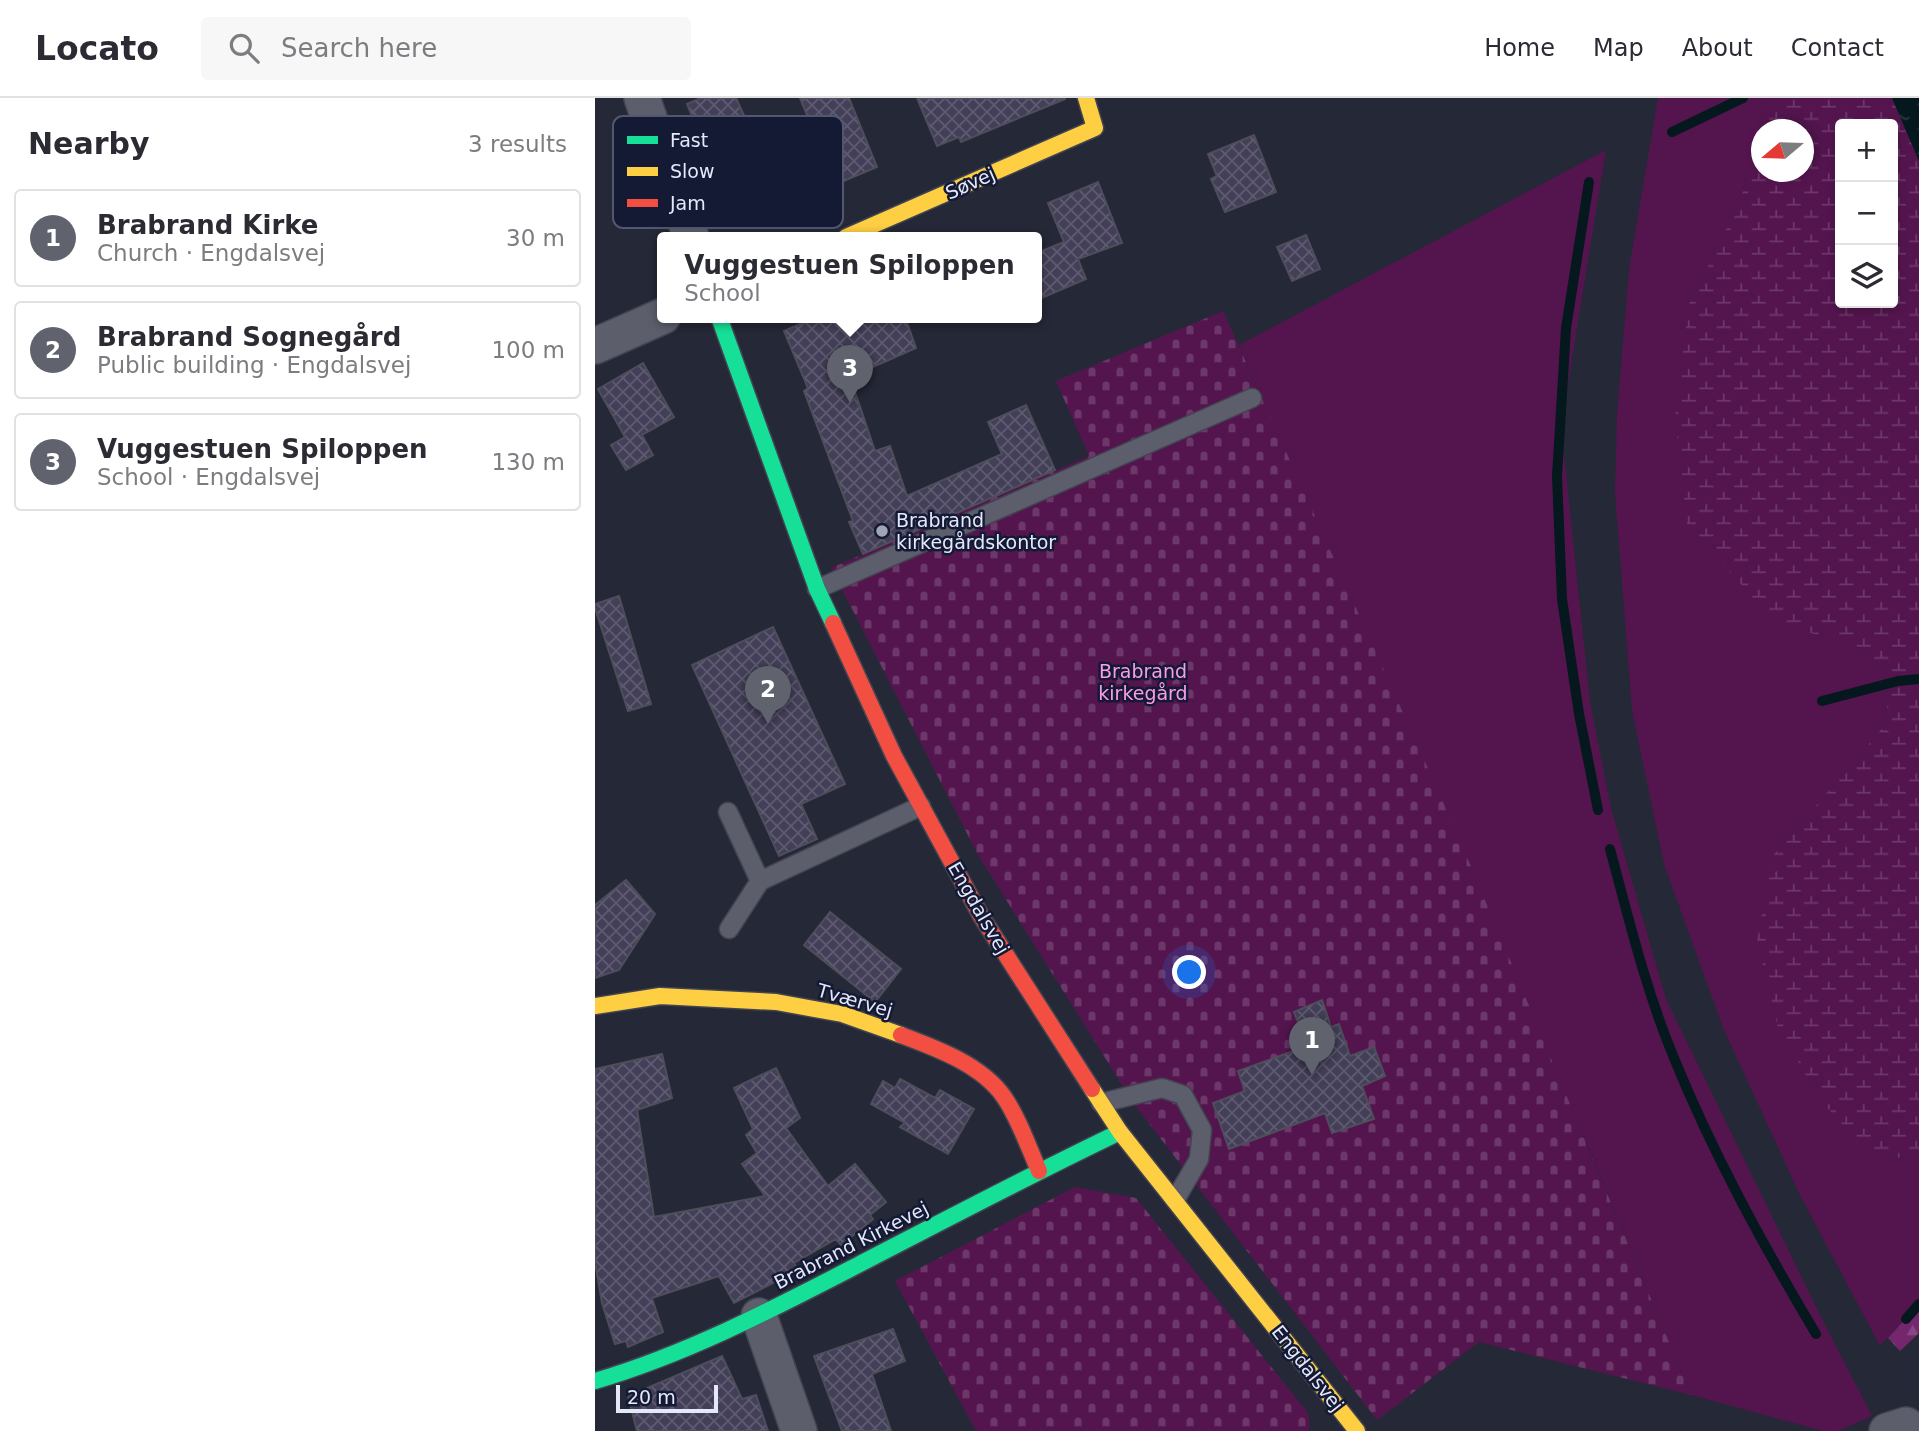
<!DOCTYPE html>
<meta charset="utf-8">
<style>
:root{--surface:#fff;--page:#f7f7f7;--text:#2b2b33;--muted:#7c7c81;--line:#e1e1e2;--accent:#60626e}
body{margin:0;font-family:"DejaVu Sans",sans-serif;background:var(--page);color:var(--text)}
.controls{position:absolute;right:21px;top:21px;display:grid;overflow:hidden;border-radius:7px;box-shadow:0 4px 10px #0003}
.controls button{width:63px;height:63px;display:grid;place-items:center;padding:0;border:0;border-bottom:2px solid var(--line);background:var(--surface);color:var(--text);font:35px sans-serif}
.compass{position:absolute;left:1156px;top:21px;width:63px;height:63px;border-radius:50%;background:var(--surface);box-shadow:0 4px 10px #0003;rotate:251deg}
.scale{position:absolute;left:21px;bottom:18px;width:102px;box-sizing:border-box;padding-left:7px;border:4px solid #e3e8fb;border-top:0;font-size:19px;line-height:24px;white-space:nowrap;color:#e3e8fb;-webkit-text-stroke:5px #141934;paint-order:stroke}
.you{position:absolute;left:595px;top:875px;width:24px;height:24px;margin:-18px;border:5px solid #fff;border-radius:50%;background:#1a73e8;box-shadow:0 0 0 10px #1a73e833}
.badge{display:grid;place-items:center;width:46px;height:46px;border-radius:50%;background:var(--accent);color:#fff;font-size:23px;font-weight:700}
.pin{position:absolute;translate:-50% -58px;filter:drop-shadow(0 2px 4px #0008)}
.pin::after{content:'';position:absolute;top:37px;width:24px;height:21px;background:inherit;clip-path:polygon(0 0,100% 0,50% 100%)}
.popup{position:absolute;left:62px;top:134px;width:385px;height:91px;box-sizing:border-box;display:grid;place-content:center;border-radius:7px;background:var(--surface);filter:drop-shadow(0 2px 5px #0005);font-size:23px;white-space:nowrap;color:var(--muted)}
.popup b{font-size:26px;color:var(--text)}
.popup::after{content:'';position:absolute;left:50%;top:100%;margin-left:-14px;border:14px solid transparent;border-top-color:var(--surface)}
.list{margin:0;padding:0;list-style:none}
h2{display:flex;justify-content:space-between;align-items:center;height:91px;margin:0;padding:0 28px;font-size:30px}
h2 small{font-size:23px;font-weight:400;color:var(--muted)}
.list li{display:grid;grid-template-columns:46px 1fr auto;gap:21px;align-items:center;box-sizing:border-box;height:98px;margin:0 14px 14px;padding:0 14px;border:2px solid var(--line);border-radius:7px}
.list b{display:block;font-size:26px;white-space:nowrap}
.list p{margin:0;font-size:23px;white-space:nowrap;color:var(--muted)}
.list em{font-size:23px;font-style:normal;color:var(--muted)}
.icon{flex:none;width:38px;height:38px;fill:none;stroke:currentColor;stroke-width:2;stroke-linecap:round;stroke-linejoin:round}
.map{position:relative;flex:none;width:1324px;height:1333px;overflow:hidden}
header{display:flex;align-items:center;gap:42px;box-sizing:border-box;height:98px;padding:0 35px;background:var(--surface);border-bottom:2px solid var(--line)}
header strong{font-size:33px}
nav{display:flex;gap:38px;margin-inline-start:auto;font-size:24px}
.search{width:490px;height:63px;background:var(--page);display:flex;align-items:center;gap:18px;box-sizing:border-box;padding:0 24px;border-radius:7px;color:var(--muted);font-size:26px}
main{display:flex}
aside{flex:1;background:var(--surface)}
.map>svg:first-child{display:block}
</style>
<header>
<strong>Locato</strong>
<div class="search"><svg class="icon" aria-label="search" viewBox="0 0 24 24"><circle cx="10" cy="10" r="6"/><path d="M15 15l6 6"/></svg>Search here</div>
<nav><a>Home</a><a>Map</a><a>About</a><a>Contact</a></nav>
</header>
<main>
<aside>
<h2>Nearby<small>3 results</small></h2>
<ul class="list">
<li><span class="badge">1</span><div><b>Brabrand Kirke</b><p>Church · Engdalsvej</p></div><em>30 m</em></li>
<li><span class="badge">2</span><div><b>Brabrand Sognegård</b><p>Public building · Engdalsvej</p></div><em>100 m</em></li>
<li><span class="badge">3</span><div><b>Vuggestuen Spiloppen</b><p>School · Engdalsvej</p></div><em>130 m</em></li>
</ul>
</aside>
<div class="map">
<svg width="1324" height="1333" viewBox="0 0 1324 1333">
<defs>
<pattern id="forest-firs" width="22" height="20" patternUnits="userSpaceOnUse" patternTransform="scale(1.75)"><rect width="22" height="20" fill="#75276d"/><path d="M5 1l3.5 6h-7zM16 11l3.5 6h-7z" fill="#884683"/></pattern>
<pattern id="wetland-marsh" width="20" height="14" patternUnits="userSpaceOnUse" patternTransform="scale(1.75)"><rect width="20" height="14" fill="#54154f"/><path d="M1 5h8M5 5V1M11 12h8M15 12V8" fill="none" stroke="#6c3769"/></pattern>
<pattern id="cemetery-stones" width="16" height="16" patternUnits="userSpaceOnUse" patternTransform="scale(1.75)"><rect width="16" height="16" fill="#54154f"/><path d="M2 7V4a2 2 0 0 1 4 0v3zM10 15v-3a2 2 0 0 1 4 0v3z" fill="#6c3769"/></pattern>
<pattern id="water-ripples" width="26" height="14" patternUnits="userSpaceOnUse" patternTransform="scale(1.75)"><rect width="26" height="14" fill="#04181d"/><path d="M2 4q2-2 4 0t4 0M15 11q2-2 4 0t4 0" fill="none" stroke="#283a3f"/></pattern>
<pattern id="building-cross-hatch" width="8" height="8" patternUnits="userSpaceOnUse" patternTransform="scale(1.75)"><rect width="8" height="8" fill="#433f58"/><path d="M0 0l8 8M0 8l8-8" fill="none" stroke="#5e5b71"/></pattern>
</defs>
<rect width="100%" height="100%" fill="#252836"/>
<path fill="#54154f" d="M1063,0H1168L1173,6L1145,103L1094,206L1180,524L1265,550L1293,584L1291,626L1177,759L1277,1060L1324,1059V1206L1285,1248L1205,1097L1129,932L1069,766L1037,612L1020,395L1022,317L1034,171Z
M1011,52L966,328L995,604L1016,710L1071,901L1226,1219L1277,1318L1243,1333H1228L1096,1297L993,1048L644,247Z"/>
<path fill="url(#forest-firs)" d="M1324,1206V1235L1305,1253L1293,1240Z"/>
<path fill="url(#wetland-marsh)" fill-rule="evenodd" d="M1168,0H1297L1324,63V1059L1277,1060L1224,1000L1183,929L1162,843L1177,759L1291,626L1293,584L1265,550L1180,524L1092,426L1080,319L1094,206L1145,103L1173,6ZM1245,26H1298V205H1245ZM1167,32H1209V74H1167Z"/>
<path fill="url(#cemetery-stones)" d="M628,213L865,742L1096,1297L884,1244L782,1322L539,1006L383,757L236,470L494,358L461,283Z
M480,1089L541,1100L713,1315L715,1329L713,1333H381L300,1183Z"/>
<path fill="url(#water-ripples)" d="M1297,0H1324V63Z"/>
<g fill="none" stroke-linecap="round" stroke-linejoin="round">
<path stroke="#04181d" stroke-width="10" d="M1077,34L1148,0
M994,84L971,230L962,378L967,501L984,616L1003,712
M1227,603L1303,583L1324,581
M1015,751C1034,822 1051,893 1079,960C1118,1056 1168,1147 1221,1236
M1311,1221L1324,1206"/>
</g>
<path fill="url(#building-cross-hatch)" stroke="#4e4e5b" stroke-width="2" d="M106,0H141L187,100L140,125L118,77L121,76L92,6Z
M205,0H254L282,69L230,91L220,65L230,61Z
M322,0H470V1L366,44L364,39L342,48Z
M659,37L681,94L630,114L616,81L622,78L613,56Z
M503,84L527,145L483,161L491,181L442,202V155L469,144L453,105Z
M711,137L725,171L697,183L682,149Z
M221,219H310L321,250L255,279L280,353L295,348L312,398L407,356L393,324L431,307L460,372L268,456L254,424L258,423L209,293L213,290L189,233Z
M48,265L79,319L47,337L58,357L31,372L16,347L30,339L3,291Z
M24,498L56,606L33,613L0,510V506Z
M178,529L250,686L206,706L222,741L184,758L97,567Z
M31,782L60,816L24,872L0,880V807Z
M235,814L306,871L280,904L209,847Z
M727,902L736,929L744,926L755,958L779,949L790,978L767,988L779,1021L737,1035L730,1015L634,1051L618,1005L650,993L643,973L704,951L701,943L709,940L699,914Z
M67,956L77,1000L42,1012L59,1119L170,1098L147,1066L162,1055L151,1037L158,1031L139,990L181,970L205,1020L191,1030L233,1088L260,1066L291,1104L275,1117L278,1121L246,1147L241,1141L199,1165L203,1172L139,1205L124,1178L57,1200L68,1234L33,1249L31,1243L20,1246L7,1205L0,1164V971Z
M305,981L340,1000L345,992L379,1011L353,1056L305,1029L310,1025L276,1006L288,983L300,990Z
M298,1231L310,1263L277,1276L296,1333H247L219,1258Z
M127,1258L147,1301L161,1297L173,1333H42L33,1298Z"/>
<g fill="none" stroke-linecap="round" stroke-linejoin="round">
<defs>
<path id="lane" d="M222,491L657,300
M133,714L165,783L134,831
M165,783L326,708
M506,1005L567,990L588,997L607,1032L604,1061L580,1102"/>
<path id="street" d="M47,0L96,139
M0,248L68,218
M164,1218L204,1333
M1292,1333L1311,1327L1314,1333"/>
<path id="fast" d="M124,219L222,491L238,525
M0,1283C92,1256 178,1211 263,1167C350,1122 437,1076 525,1034"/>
<path id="slow" d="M251,139L500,30L491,0
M0,908L65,898L181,904L247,916L306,937
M497,991L525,1034L762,1333"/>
<path id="jam" d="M238,525L299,658L386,818L497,991
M306,937C341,950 387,967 409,999C424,1021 433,1048 444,1073"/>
</defs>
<use href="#lane" stroke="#424551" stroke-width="21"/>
<use href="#street" stroke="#424551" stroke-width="38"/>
<use href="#fast" stroke="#424551" stroke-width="19"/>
<use href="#slow" stroke="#424551" stroke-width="19"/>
<use href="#jam" stroke="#424551" stroke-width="19"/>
<use href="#lane" stroke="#5c5f6b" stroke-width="18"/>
<use href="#street" stroke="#5c5f6b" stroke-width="35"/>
<use href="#fast" stroke="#16e098" stroke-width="16"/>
<use href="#slow" stroke="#ffcf43" stroke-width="16"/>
<use href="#jam" stroke="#f24e42" stroke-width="16"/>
</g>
<circle fill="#a0a5b6" stroke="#141934" stroke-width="2.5" cx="287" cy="433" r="7"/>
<g text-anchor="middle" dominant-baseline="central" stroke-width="5" stroke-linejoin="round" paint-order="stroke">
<g font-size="19" fill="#e3e8fb" stroke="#141934">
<text transform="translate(375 85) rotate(-24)">Søvej</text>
<text transform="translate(384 810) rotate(60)">Engdalsvej</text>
<text transform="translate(260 902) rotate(16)">Tværvej</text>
<text transform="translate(256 1147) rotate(-27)">Brabrand Kirkevej</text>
<text transform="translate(713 1270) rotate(52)">Engdalsvej</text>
</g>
<g font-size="19" fill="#e3e8fb" stroke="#141934" text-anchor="start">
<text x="301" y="422">Brabrand<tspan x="301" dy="22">kirkegårdskontor</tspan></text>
</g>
<g font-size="19" fill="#fb9ceb" stroke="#141934">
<text x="548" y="573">Brabrand<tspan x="548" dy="22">kirkegård</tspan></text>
</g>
</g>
<rect x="18" y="18" width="230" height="112" rx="10" fill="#141934" stroke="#525770" stroke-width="2"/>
<rect x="32" y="38" width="31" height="8" fill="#16e098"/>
<rect x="32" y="69" width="31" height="9" fill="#ffcf43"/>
<rect x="32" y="101" width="31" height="8" fill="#f24e42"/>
<g font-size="19" fill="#e3e8fb">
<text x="75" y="49">Fast</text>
<text x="75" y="80">Slow</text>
<text x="75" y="112">Jam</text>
</g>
</svg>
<div class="controls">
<button>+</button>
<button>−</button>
<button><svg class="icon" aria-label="layers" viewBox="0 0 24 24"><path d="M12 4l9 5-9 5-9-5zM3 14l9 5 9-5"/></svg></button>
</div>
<svg class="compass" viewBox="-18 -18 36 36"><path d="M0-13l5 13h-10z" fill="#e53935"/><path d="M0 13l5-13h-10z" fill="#7c7c81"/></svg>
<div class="scale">20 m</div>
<div class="you"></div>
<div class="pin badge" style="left:717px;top:977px">1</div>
<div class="pin badge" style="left:173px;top:626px">2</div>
<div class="pin badge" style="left:255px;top:305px">3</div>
<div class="popup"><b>Vuggestuen Spiloppen</b>School</div>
</div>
</main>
